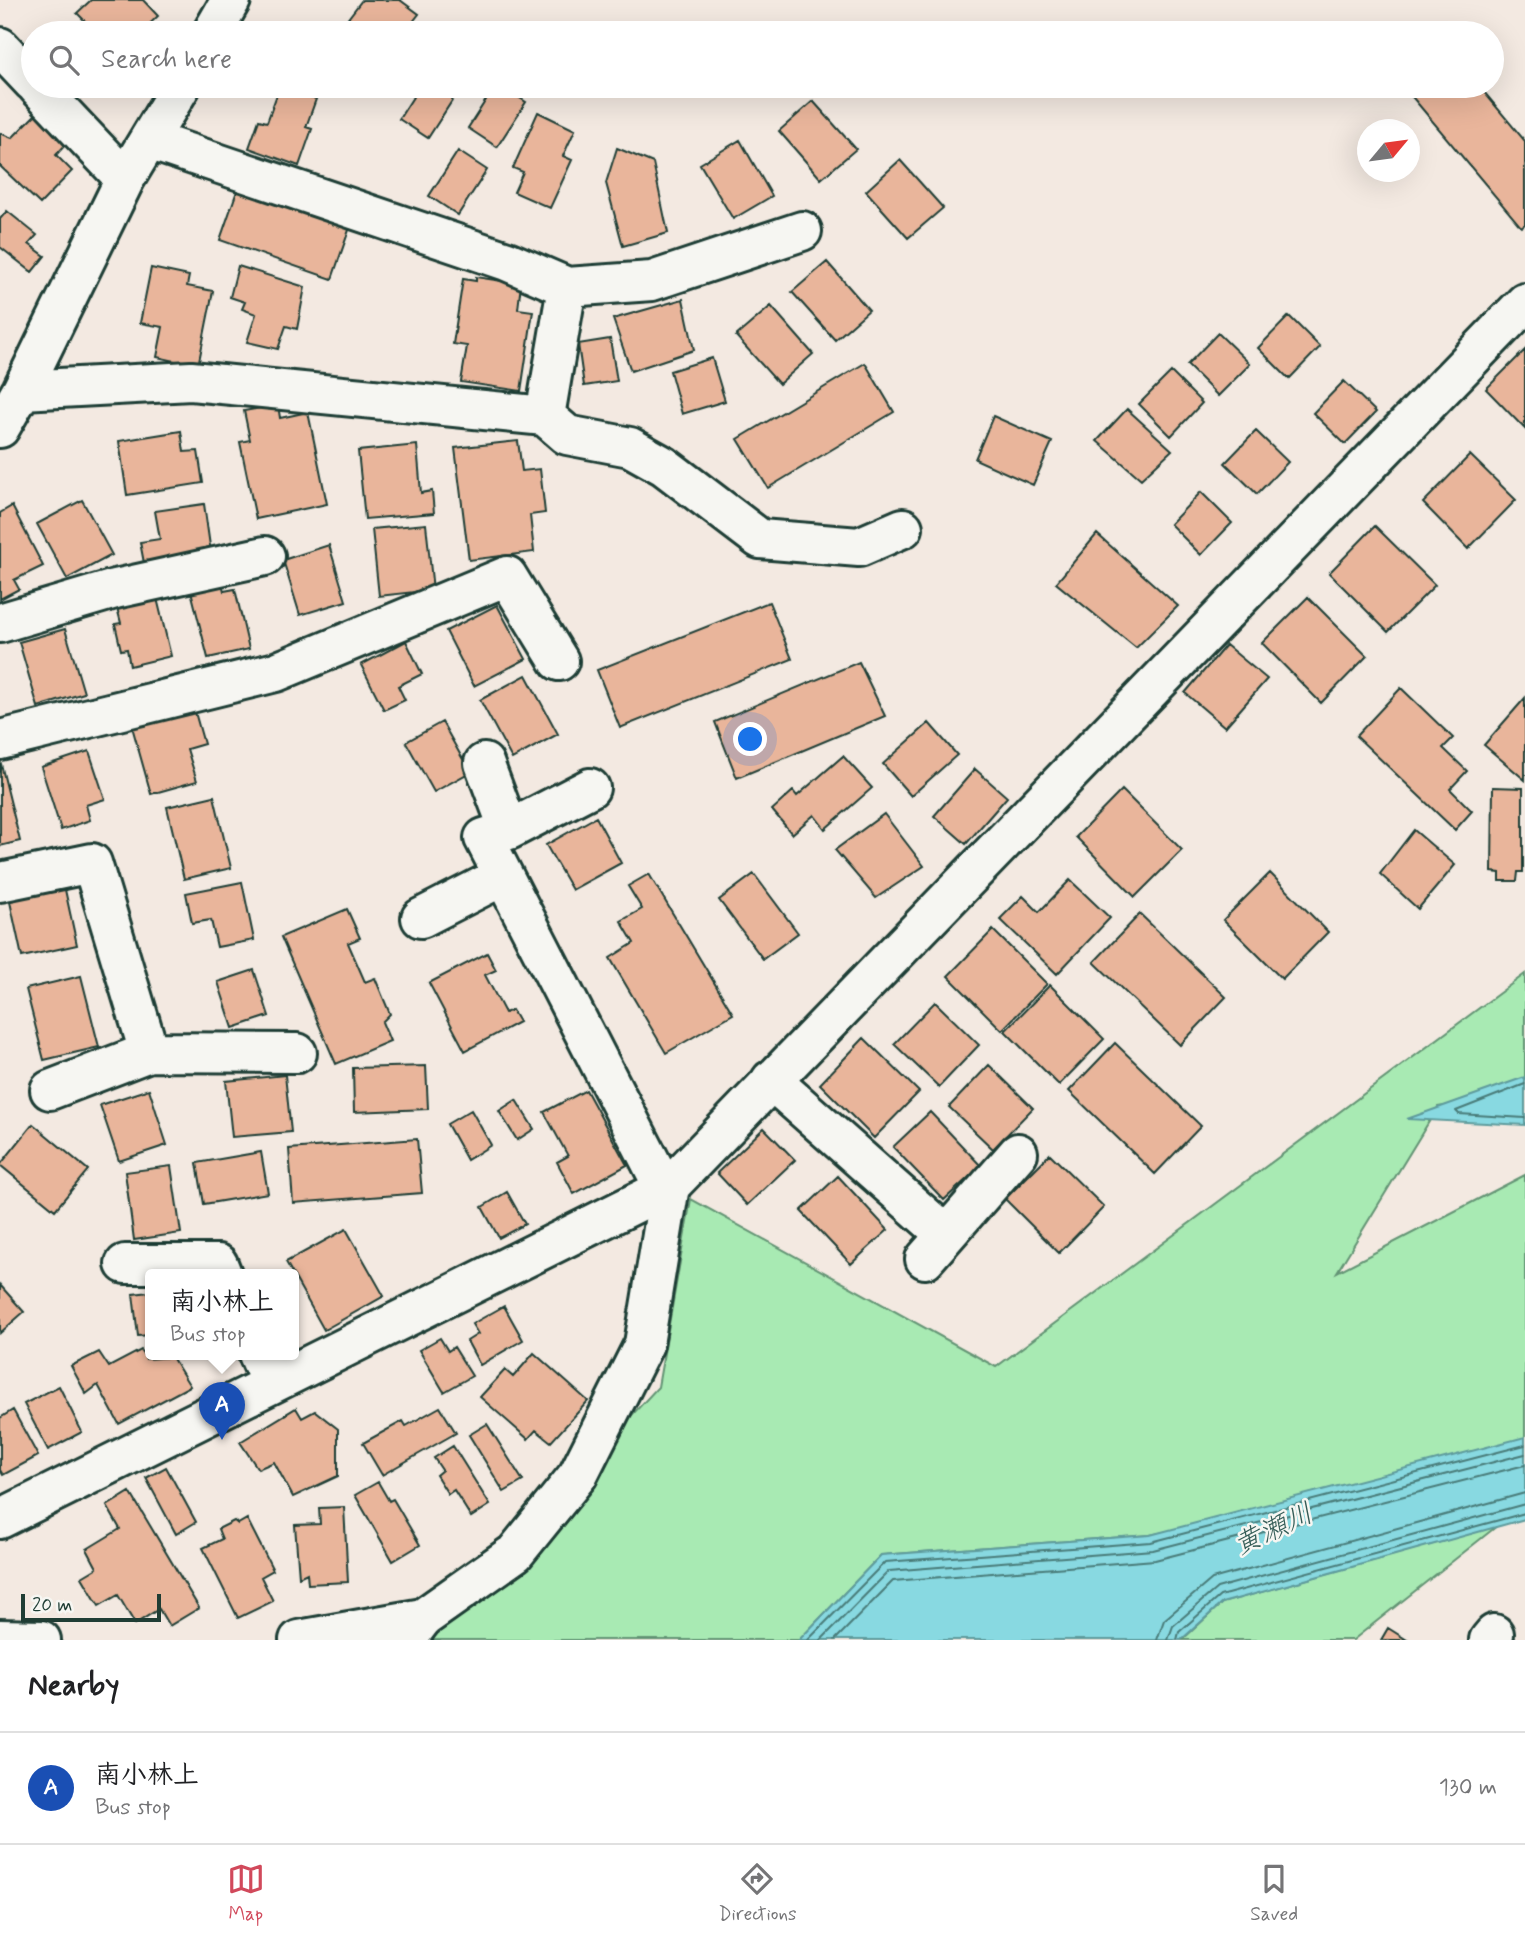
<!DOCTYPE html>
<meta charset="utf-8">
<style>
:root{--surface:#fff;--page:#f6f6f6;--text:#202124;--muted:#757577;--line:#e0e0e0;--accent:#d1495b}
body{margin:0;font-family:Mynerve,"Klee One",sans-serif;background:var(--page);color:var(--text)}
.compass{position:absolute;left:1357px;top:119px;width:63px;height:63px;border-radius:50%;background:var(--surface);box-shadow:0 7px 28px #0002;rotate:61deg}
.scale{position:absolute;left:21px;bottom:18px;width:140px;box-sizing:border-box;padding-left:7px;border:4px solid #1f3d34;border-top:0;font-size:19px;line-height:24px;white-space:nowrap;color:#1f3d34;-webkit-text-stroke:5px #f6f6f2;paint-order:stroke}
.you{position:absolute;left:751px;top:740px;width:24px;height:24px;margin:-18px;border:5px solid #fff;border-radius:50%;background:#1a73e8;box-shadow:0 0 0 10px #1a73e833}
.badge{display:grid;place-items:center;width:46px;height:46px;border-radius:50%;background:var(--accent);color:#fff;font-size:23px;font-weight:700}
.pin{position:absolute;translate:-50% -58px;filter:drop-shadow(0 2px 4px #0008)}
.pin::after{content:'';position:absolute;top:37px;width:24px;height:21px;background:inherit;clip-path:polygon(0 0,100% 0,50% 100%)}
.popup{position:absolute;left:145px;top:1269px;width:154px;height:91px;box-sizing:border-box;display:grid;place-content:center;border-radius:7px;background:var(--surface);filter:drop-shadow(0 2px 5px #0005);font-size:23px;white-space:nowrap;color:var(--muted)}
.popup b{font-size:26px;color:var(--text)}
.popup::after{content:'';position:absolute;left:50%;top:100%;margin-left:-14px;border:14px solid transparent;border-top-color:var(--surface)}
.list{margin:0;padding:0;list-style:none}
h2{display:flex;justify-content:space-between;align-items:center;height:91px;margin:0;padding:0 28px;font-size:30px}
h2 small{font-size:23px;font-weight:400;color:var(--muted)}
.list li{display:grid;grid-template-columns:46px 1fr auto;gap:21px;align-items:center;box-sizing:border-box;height:112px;padding:0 28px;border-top:2px solid var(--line)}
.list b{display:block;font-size:26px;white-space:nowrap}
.list p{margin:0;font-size:23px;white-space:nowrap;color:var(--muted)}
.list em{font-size:23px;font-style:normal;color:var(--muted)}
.icon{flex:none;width:38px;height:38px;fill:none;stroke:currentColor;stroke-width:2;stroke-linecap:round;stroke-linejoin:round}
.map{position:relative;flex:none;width:1525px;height:1640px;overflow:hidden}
.search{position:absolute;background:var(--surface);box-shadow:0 7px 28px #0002;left:21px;right:21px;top:21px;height:77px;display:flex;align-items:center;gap:18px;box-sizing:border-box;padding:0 24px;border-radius:38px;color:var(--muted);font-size:26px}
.sheet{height:203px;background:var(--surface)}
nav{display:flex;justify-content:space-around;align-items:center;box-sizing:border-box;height:98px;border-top:2px solid var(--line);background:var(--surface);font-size:19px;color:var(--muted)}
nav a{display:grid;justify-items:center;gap:4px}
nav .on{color:var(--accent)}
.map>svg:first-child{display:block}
</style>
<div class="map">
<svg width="1525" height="1640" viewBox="0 0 1525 1640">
<rect width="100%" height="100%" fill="#f3e9e1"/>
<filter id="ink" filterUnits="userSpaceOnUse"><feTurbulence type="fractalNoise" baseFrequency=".0143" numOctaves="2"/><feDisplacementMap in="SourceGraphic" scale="14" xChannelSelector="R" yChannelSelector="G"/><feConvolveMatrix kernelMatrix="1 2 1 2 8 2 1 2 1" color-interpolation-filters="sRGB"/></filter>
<g filter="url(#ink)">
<path fill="#a8eab3" stroke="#649474" stroke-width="2" d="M1525,974V1095L1438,1107L1337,1272L1525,1175V1454L1150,1535L881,1555L799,1640H423L658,1387L691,1199L996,1367Z
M1497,1526L1353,1640H1182L1222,1603Z"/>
<path fill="#88d9e1" stroke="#5e9b9c" stroke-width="2" d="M1525,1077V1125L1407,1119Z
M1525,1437V1519L1222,1603L1181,1640H799L881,1555L1150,1535Z"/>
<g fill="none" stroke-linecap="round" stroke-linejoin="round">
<path stroke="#497b79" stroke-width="2" d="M1525,1084L1456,1111L1459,1114L1525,1118
M808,1640L885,1562L1151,1542L1525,1445
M821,1640L889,1571L1153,1550L1525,1454
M835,1640L893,1581L1155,1560L1525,1465
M1157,1640L1164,1620L1212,1579L1525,1493
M1168,1640L1173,1626L1217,1588L1525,1504
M1177,1640L1179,1632L1220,1596L1525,1513"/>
</g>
<path fill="#e9b59b" stroke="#1f3d34" stroke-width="2" d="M91,0H143L158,16L140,33H97L77,13Z
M362,0H400L419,14L412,23L419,28L415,33H354L343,25Z
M280,86L316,99L306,127L312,129L299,166L249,148L259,120L267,122Z
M420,86H445L457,93L428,138L399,119Z
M495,86H501L526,102L497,147L468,128Z
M1403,86H1479L1525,141V224L1521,227Z
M813,101L856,149L821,179L779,131Z
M38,112L68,142L56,155L72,171L40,204L0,166V133L12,138Z
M538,112L575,130L563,156L572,160L550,208L514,192L523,172L513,168Z
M740,140L772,196L733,219L700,164Z
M617,148L653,163L668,233L623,246L606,183Z
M458,151L487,170L458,215L429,196Z
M900,160L943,208L908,238L866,191Z
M238,188L350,227L332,279L220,240Z
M7,211L37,235L29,244L45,256L32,272L0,247V219Z
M827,262L869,310L835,340L792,292Z
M238,266L305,287L297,329L286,326L278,349L247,342L256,314L242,309L245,302L230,297Z
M151,268L189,276L187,286L213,291L198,366L157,357L163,327L140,323Z
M476,277L521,284L518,309L533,311L521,391L461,382L467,346L453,344L463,279L476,281Z
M683,299L694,350L631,371L613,319Z
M771,306L813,354L779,384L736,336Z
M1289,316L1320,347L1289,379L1258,348Z
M1218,333L1250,364L1218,396L1187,365Z
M610,339L617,381L584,386L578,344Z
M1525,350V429L1486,389Z
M712,358L725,401L682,414L670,371Z
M865,363L894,412L768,488L738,439Z
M1171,372L1202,403L1171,436L1139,404Z
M1344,381L1376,412L1345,444L1313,413Z
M278,405L280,418L308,412L327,504L256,519L240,442L250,440L244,411Z
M1127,409L1172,450L1141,479L1097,441Z
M993,416L1052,442L1033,485L975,459Z
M181,431L184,452L198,451L203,483L127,495L119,441Z
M1256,431L1288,462L1257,494L1225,463Z
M518,441L522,471L540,469L545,513L530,515L534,552L469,560L455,448Z
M417,445L421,493L432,491L434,513L365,519L358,451Z
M1470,455L1516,500L1468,549L1423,503Z
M1201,492L1232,523L1201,555L1170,524Z
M82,500L112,555L67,579L37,524Z
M204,504L211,553L144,563L140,542L160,539L155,511Z
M12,506L43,566L14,580L19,589L0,599V513Z
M426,524L433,590L379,596L372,529Z
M1375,526L1435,585L1388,632L1329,573Z
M1097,534L1178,606L1136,648L1056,583Z
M329,545L346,601L300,615L283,560Z
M221,579L224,591L235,589L249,649L208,658L190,587Z
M156,594L171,656L130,666L127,649L121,650L115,624L121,623L116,604Z
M1308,597L1367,656L1321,703L1262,643Z
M769,602L792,659L620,728L597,670Z
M497,605L526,659L474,686L446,631Z
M65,629L84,693L38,707L19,642Z
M406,641L422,674L398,686L405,700L384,710L361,665Z
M1226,645L1267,679L1225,727L1185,693Z
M859,662L885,716L737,778L715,722Z
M526,675L558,734L512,759L480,700Z
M1401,688L1453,738L1443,748L1467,771L1450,789L1472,811L1455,830L1356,736Z
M1525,698V780L1484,745Z
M193,705L204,744L187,749L197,781L151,794L131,723Z
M442,722L470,772L434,792L406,742Z
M929,723L957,755L911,796L883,764Z
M89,751L105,799L86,805L90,820L61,830L41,767Z
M843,756L872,788L825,829L814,815L792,834L772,810L793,791L797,796Z
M0,760L20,841L0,846Z
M975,769L1007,797L966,844L934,816Z
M1493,787L1523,788V872H1518L1517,881H1500V873L1492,872Z
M1122,790L1182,850L1135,897L1076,837Z
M214,796L231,868L184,879L167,807Z
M884,814L924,866L876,898L835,850Z
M596,817L621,863L572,890L546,845Z
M1414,830L1455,865L1418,909L1380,874Z
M1270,873L1328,932L1282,979L1223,920Z
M649,874L733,1014L666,1053L610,958L634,943L621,921L642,909L628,886Z
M754,874L798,933L763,959L719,900Z
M1070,880L1110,918L1057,974L1000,919L1023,896L1039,912Z
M242,882L254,940L217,947L211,920L192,923L186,893Z
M64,885L77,945L22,957L9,897Z
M347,909L360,938L348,943L365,982L375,978L390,1014L382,1022L390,1041L336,1064L281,937Z
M1140,914L1226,997L1180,1045L1094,962Z
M993,930L1047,984L1002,1030L948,976Z
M487,953L496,970L485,975L505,1013L512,1010L519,1022L465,1051L429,983Z
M254,970L269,1016L233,1028L218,982Z
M81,976L99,1047L44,1060L26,989Z
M1050,985L1104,1039L1059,1085L1005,1031Z
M935,1002L979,1045L939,1087L894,1044Z
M864,1038L919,1092L874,1138L820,1084Z
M1115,1043L1201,1126L1155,1174L1069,1091Z
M989,1065L1033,1108L993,1149L949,1107Z
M426,1066L428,1109L354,1112L353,1068Z
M285,1075L291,1132L232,1137L226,1081Z
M149,1089L167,1145L119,1161L100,1105Z
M586,1090L627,1165L574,1194L557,1162L568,1156L544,1112Z
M516,1100L534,1129L517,1140L499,1111Z
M471,1110L491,1145L467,1160L447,1124Z
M930,1112L981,1166L944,1200L893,1147Z
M33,1124L88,1170L55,1210L0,1165Z
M764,1128L795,1160L747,1205L717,1173Z
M417,1139L422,1193L293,1203L289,1149Z
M261,1152L268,1193L204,1204L197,1163Z
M1050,1154L1104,1207L1059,1253L1005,1199Z
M171,1166L181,1233L134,1240L125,1172Z
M838,1176L888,1230L851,1264L801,1211Z
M507,1192L525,1224L499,1238L482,1207Z
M346,1229L384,1296L324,1330L286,1262Z
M0,1285L24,1312L0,1333Z
M150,1292V1335L138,1336L133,1294Z
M504,1306L523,1340L480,1365L467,1341L478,1334L472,1324Z
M440,1338L448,1351L454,1347L472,1376L444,1392L419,1350Z
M141,1350L146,1359L172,1357L190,1386L119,1424L98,1385L86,1394L71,1366L99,1352L109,1367Z
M534,1353L588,1401L551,1442L536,1430L528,1439L480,1397L505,1370L513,1377Z
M59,1386L82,1432L48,1450L24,1404Z
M440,1407L456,1433L382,1475L363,1443L403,1421L406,1426Z
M296,1408L302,1418L315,1411L338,1429V1476L293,1497L274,1462L258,1469L240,1442Z
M13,1410L38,1456L3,1475L0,1470V1418Z
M487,1424L523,1481L504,1492L469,1435Z
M453,1446L490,1505L471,1517L454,1490L448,1494L436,1475L442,1470L434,1458Z
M166,1467L196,1522L176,1534L146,1478Z
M378,1482L389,1501L393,1499L420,1545L393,1561L355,1495Z
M130,1492L199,1608L169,1626L159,1609L135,1624L118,1595L99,1606L82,1577L97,1568L87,1549L120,1529L107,1506Z
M344,1507L348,1582L308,1584L307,1573L299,1577L295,1525L320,1524L319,1508Z
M247,1519L273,1570L261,1577L273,1601L238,1618L203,1548L222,1539L218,1529L234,1521L238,1524Z
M1388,1628L1407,1640H1381Z"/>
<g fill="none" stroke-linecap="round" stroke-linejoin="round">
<defs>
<path id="street" d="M212,33L231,0
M0,47L33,82
M37,86L125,179
M149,140L507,261L567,287
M22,390L191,381L545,416L567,435L630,447L664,466L760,539L859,547L903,528
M545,416L567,287L652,281L802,231
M0,428L22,390L125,179L181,86
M0,623L115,589L265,556
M0,740L276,672L507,576L559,661
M484,763L509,830L484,838L664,1188
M509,830L590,788
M0,882L92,863L149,1052
M421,918L503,876
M771,1080L945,1234
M50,1090L149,1052L297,1053
M925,1259L1018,1153
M125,1264H218L222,1274
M258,1354L271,1383
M0,1639L41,1640
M299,1640L423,1618
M406,1640L423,1618L515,1553L578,1475L644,1344L670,1186
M1489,1640L1494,1634"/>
<path id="secondary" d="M0,1519L670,1186L1525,303"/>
</defs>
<use href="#street" stroke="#1f3d34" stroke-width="44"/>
<use href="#secondary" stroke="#1f3d34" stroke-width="44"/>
<use href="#street" stroke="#f6f6f2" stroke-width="38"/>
<use href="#secondary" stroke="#f6f6f2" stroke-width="38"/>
</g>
</g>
<g text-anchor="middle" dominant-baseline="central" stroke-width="5" stroke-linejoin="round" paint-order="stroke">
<g font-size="28" font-style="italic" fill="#345c57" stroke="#f6f6f2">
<text transform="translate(1274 1530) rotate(-25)">黄瀬川</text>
</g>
</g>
</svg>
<svg class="compass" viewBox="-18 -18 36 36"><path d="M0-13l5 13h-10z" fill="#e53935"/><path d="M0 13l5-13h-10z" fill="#757577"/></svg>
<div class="scale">20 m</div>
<div class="you"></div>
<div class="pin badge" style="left:222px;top:1440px;background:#1a4fb4">A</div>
<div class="popup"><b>南小林上</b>Bus stop</div>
<div class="search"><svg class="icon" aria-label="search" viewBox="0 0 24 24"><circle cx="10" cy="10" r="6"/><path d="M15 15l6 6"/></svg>Search here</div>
</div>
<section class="sheet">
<h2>Nearby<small></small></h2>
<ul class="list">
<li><span class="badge" style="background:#1a4fb4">A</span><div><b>南小林上</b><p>Bus stop</p></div><em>130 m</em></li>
</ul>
</section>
<nav>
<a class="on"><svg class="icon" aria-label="map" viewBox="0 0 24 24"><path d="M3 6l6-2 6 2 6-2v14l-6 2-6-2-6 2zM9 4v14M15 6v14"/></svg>Map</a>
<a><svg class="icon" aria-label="directions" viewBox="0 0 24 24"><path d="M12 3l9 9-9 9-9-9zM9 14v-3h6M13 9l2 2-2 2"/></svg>Directions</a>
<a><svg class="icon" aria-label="saved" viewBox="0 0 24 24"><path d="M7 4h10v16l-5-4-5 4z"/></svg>Saved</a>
</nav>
